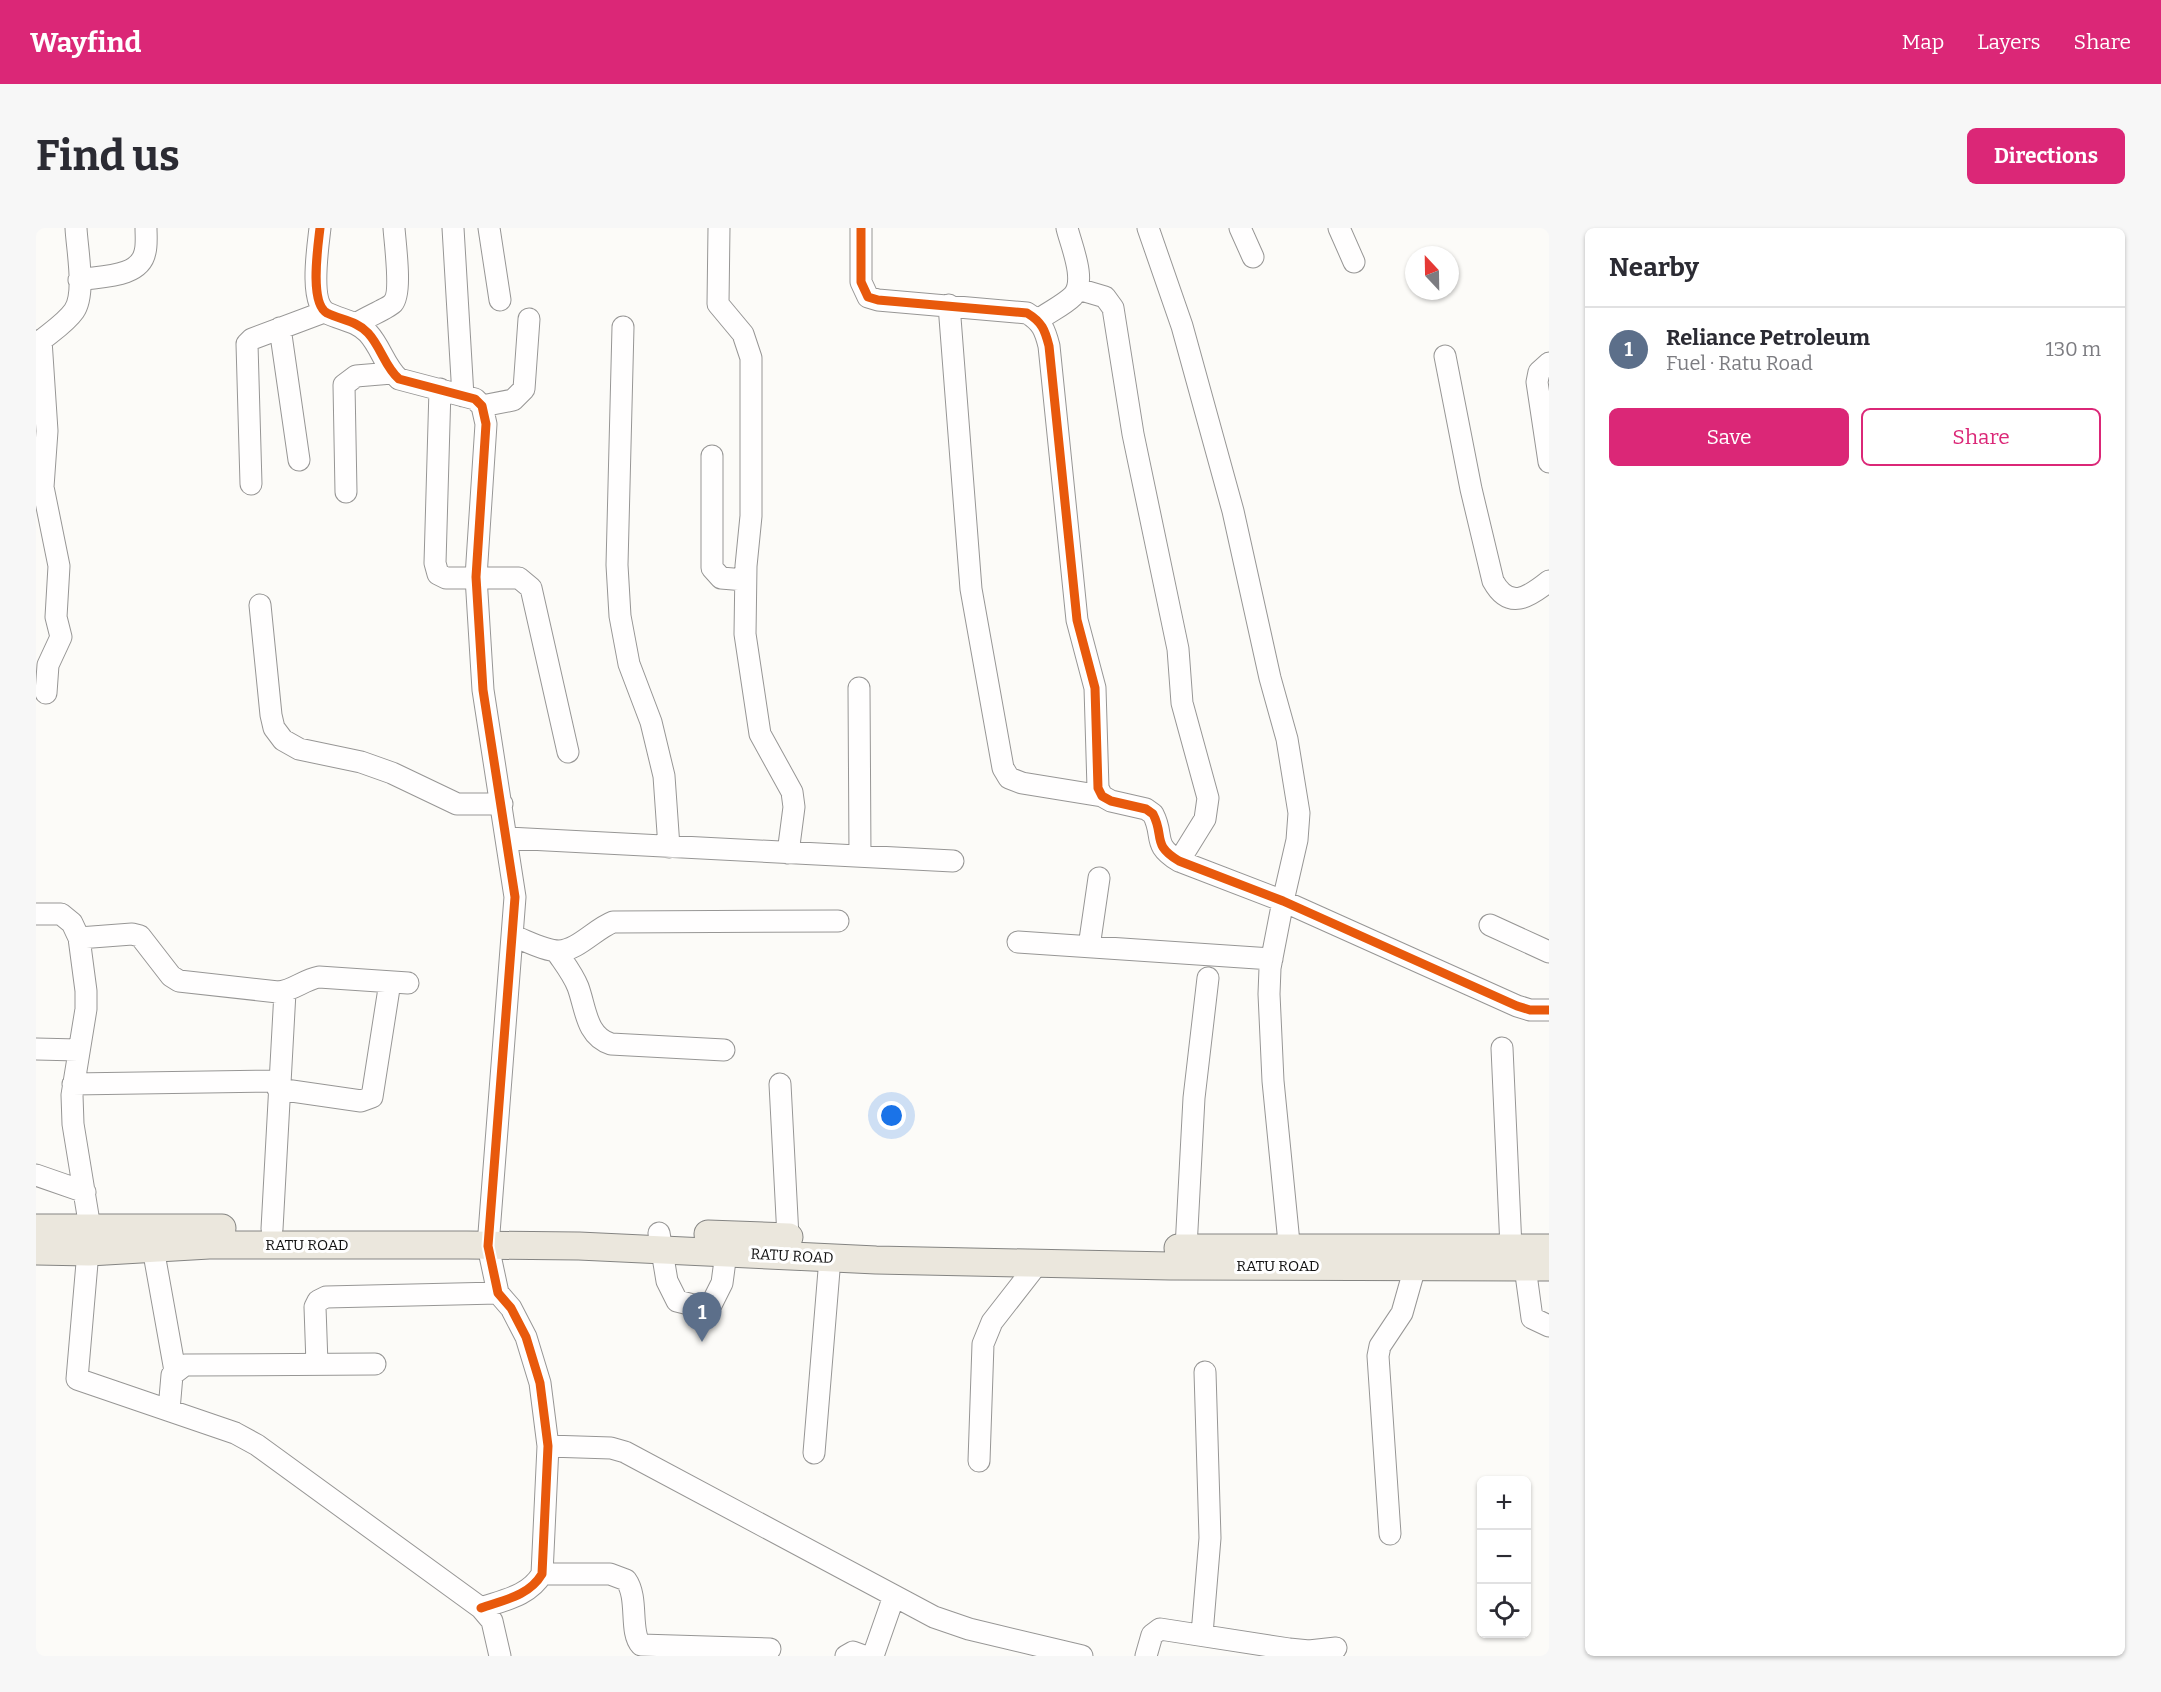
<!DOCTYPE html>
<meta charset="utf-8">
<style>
:root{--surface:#fff;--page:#f7f7f7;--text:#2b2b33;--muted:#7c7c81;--line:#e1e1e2;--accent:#db2777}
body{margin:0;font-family:Bitter,serif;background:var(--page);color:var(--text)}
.controls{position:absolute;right:18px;bottom:18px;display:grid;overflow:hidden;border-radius:9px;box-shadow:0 2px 4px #0004}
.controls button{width:54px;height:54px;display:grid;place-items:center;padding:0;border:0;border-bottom:2px solid var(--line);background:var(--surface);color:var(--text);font:30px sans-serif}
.compass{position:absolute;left:1369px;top:18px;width:54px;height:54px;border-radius:50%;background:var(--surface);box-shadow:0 2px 4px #0004;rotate:338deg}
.you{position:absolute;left:856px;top:888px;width:21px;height:21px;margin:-15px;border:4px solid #fff;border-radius:50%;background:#1a73e8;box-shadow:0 0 0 9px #1a73e833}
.badge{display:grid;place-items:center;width:39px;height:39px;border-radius:50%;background:var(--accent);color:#fff;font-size:20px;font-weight:700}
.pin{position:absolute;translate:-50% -50px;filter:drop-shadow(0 2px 3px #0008)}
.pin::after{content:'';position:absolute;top:32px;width:21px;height:18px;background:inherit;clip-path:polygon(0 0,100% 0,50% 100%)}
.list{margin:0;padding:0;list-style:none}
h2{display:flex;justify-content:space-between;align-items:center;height:78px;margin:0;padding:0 24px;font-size:26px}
h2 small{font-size:20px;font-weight:400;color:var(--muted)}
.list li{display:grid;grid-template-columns:39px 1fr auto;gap:18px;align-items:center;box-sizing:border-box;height:84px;padding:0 24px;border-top:2px solid var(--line)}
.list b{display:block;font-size:22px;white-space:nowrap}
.list p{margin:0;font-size:20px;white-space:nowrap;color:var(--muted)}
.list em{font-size:20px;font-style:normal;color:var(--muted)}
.actions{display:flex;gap:12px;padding:18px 24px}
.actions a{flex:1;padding:14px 0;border:2px solid var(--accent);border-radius:9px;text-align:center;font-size:21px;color:var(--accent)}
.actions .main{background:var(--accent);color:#fff}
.icon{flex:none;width:33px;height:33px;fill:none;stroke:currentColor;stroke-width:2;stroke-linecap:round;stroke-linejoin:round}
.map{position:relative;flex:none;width:1513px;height:1428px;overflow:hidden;border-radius:9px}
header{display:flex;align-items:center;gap:36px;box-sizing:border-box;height:84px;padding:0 30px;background:var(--accent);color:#fff}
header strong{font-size:28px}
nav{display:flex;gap:33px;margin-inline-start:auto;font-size:21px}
.intro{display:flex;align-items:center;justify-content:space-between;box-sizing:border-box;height:144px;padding:0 36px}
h1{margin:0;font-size:42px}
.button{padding:15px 27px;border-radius:9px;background:var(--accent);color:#fff;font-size:21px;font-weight:700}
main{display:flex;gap:36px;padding:0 36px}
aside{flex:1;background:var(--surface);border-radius:9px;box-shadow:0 2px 4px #0004}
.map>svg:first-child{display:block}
</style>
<header>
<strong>Wayfind</strong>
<nav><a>Map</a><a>Layers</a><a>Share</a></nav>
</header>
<div class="intro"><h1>Find us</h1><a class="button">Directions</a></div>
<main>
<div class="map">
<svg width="1513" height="1428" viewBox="0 0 1513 1428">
<rect width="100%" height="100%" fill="#fcfbf8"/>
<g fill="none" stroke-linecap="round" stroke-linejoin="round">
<defs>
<path id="minor" d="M284,0C282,18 273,75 291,85C305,92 321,93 332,105C345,119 349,139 363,151L439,171L446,178L450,196L440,349L447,462L479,669L452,1018L462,1065L475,1080L490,1109L504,1155L512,1218L506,1346C493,1368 468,1372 445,1380
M417,0L427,168
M453,0L464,72
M683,0L682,76L707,106L715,130V288L710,338L709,406L724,506L756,564L758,579L752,625
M825,0V54L832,69L842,72L991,85C1006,94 1009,102 1013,118L1041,392L1059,460L1062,560L1066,568L1075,573L1110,581L1117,586C1129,609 1115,616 1143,633L1247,673L1481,778L1494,782H1513
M1112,0L1146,98L1197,283L1234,450L1251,511L1263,585L1261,612L1247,673L1234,740L1233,766L1237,853L1255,1035
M1204,0L1217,29
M1303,0L1318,34
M43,52C64,48 104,50 109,24C111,17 110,7 110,0
M1042,61L1069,69L1077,80L1097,206L1142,421L1146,475L1172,570L1169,591L1143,633
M913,77L935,361L967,540L973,550L986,555L1066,568
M1002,92C1013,84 1028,77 1037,68C1051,53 1035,17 1031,0
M320,96C328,90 353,80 357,75C366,65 359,15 358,0
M587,99L581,337L584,388L593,436L615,494L628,548L633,619
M244,100L263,232
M5,112L11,203L7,259L23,338L20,389L25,409L12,437L10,465
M0,117C12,106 29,96 38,83C50,66 41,21 40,0
M1409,128L1435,261L1457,353C1473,382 1492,370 1513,353
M1513,135L1503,144L1501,154L1513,234
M404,161L399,335L402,346L410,350H483L495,360L532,524
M446,178L477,172L488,161L493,91
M676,228V340L685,350L709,352
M215,256L211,116L216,111L288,84
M310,264L308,157L320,148L356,145
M224,377L235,487L238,500L247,512L263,521L325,534L356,545L421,576H466
M823,460L824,628
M472,610L917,633
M0,686H25L36,695L43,710L50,763V781L36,867L37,896L54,1000L41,1151L199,1205L221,1217L445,1380L456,1393L464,1428
M1454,697L1513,724
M477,708C491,713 509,723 523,723C542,722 559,701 577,694L802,693
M43,710L96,706L104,708L135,748L143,753L242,764C257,763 267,752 283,749L372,755
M982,714L1236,731
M1053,719L1063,650
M520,723C528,735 537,746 542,759C550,781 550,808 575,816L688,822
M1466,820L1475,1020
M0,821L42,822
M37,856L242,853
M744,856L752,1009
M242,861L325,873L336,869L354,754
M0,947L49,964
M236,1001L249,764
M623,1005L631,1053L641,1073L661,1078L675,1077L686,1055L692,1010
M117,1020L139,1143
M1150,1020L1158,870L1172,750
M1489,1039L1496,1090L1513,1098
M281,1136L279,1079L282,1073L290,1069L462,1065
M133,1182L136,1147L149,1137L339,1136
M512,1218L575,1220L589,1224L898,1389L933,1401L1046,1428
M778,1225L794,1030
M943,1233L947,1116L956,1094L1002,1035
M1354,1306L1342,1128L1344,1118L1366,1085L1379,1039
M506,1346H574L590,1352C603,1370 593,1404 605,1417L734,1421
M1166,1406L1174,1310L1169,1144
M810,1428L817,1424L828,1428
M837,1428L858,1368
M1110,1428L1116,1407L1124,1401L1253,1421L1273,1423L1300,1420"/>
<path id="major" d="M0,1000H186
M672,1006L753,1009
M1142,1020H1513
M0,1023L53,1024L173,1017H431L543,1018L840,1032L1134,1038L1513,1039"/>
</defs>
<use href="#minor" stroke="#979695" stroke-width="23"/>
<use href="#major" stroke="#848482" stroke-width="29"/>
<use href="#minor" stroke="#fffefe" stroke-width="21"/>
<use href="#major" stroke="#ebe7dd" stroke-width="27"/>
<defs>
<path id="cycleway" d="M284,0C282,18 273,75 291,85C305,92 321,93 332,105C345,119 349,139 363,151L439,171L446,178L450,196L440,349L447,462L479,669L452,1018L462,1065L475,1080L490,1109L504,1155L512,1218L506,1346C493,1368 468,1372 445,1380
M825,0V54L832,69L842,72L991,85C1006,94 1009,102 1013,118L1041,392L1059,460L1062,560L1066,568L1075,573L1110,581L1117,586C1129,609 1115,616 1143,633L1247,673L1481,778L1494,782H1513"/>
</defs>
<use href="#cycleway" stroke="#fff" stroke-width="13"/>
<use href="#cycleway" stroke="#e8590c" stroke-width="9"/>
</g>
<g text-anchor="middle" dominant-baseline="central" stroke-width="6" stroke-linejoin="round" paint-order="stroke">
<g font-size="15" fill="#111" stroke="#fff">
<text x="271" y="1017">RATU ROAD</text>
<text transform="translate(756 1028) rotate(3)">RATU ROAD</text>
<text x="1242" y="1038">RATU ROAD</text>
</g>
</g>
</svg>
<div class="controls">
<button>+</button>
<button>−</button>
<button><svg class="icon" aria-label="locate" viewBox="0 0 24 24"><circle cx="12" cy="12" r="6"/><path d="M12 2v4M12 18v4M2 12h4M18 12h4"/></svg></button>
</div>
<svg class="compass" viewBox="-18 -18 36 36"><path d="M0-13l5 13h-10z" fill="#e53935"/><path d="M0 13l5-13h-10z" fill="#7c7c81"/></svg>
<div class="you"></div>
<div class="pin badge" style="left:666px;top:1114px;background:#5c6f8a">1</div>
</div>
<aside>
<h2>Nearby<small></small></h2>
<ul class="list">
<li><span class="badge" style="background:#5c6f8a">1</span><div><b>Reliance Petroleum</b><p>Fuel · Ratu Road</p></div><em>130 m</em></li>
</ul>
<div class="actions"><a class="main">Save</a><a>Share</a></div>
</aside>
</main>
